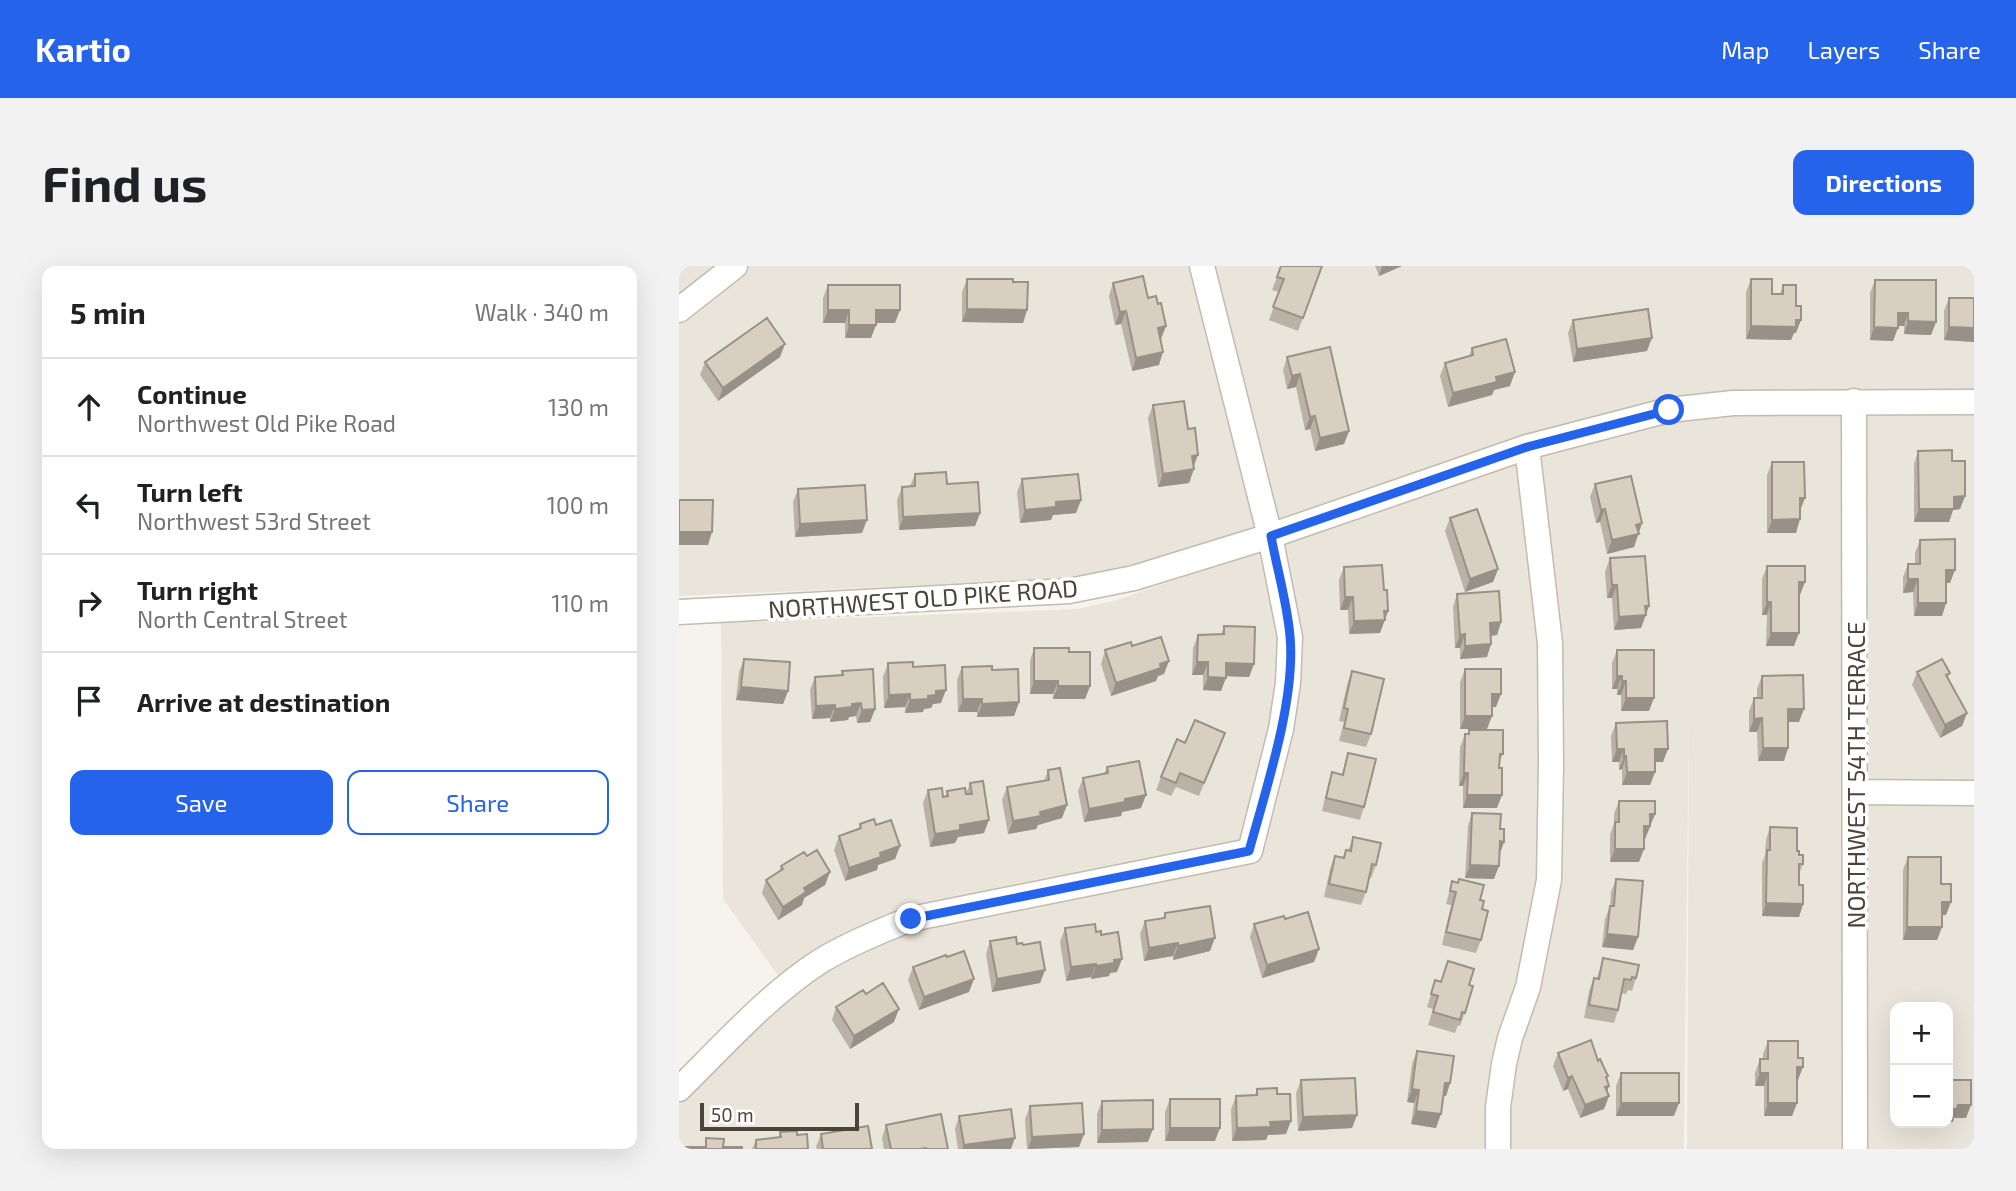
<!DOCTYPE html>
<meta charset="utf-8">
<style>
:root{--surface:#fff;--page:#f2f2f2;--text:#202124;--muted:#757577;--line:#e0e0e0;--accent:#2563eb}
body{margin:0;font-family:"Exo 2",sans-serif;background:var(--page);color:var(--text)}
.controls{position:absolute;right:21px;bottom:21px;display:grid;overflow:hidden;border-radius:14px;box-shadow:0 7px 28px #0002}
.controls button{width:63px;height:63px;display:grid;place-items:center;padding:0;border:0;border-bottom:2px solid var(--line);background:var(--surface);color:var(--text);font:35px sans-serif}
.scale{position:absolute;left:21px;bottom:18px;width:159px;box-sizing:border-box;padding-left:7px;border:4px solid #4b4439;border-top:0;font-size:19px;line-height:24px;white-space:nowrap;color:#4b4439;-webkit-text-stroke:5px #fff;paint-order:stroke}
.stop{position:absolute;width:21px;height:21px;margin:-16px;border:5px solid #2563eb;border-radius:50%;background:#fff}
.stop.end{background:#2563eb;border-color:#fff;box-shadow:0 2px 7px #0008}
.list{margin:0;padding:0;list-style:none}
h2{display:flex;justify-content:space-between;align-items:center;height:91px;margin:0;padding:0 28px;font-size:30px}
h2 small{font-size:23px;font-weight:400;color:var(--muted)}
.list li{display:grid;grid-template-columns:46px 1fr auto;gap:21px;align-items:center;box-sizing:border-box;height:98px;padding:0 28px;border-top:2px solid var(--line)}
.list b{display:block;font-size:26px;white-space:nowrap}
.list p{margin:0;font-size:23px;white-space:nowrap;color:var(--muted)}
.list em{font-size:23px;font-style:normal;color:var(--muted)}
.actions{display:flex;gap:14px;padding:21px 28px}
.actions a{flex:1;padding:16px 0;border:2px solid var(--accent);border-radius:14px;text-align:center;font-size:24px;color:var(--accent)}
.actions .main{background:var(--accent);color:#fff}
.icon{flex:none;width:38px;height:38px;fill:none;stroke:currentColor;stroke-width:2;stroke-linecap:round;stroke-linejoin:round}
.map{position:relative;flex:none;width:1295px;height:883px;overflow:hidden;border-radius:14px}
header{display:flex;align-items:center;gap:42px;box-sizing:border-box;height:98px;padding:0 35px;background:var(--accent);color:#fff}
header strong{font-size:33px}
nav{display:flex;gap:38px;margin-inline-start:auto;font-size:24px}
.intro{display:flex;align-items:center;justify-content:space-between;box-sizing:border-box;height:168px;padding:0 42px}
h1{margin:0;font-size:49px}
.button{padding:18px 32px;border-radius:14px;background:var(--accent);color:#fff;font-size:24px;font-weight:700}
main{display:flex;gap:42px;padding:0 42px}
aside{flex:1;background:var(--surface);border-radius:14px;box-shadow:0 7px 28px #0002}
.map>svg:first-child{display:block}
</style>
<header>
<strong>Kartio</strong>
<nav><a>Map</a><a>Layers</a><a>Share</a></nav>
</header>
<div class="intro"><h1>Find us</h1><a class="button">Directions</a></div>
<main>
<aside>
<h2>5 min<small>Walk · 340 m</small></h2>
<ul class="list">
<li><svg class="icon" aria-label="ahead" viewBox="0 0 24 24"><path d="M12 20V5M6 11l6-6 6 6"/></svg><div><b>Continue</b><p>Northwest Old Pike Road</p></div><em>130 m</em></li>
<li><svg class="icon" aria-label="left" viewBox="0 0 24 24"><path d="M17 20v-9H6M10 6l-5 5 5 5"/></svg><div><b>Turn left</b><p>Northwest 53rd Street</p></div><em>100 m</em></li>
<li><svg class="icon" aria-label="right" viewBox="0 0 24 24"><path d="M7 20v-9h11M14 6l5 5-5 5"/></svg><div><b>Turn right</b><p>North Central Street</p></div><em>110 m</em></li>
<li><svg class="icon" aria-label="arrive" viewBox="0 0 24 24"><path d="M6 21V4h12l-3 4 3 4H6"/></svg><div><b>Arrive at destination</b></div></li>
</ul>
<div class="actions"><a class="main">Save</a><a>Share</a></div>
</aside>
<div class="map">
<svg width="1295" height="883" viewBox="0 0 1295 883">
<rect width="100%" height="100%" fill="#f6f3ec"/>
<path fill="#eae5da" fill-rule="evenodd" d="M0,0H1295V128H1085L673,230L456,300L415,309L369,314L0,330Z
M1104,146L1295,149V883H1008L1010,445L1005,883H0V805L101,712L44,633L42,357L398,343L435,335L776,217L917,172L1011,154L1050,149ZM1216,741H1269V857H1216Z"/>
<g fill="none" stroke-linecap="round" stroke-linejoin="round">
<defs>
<path id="minor" d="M0,44L56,0
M1175,135L1176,883
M0,346L390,325L455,312L591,270L848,181L990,144L1054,137L1295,136
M1177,526L1295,527
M0,823C44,780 88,730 140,696C169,678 201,665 232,653L571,585L602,463L609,417L611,371L591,270L523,0
M819,883V841L825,798L831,772L849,721L870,614L872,499L871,377L848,181"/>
</defs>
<use href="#minor" stroke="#c2bbae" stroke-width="27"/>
<use href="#minor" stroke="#fff" stroke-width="24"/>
</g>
<path fill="#bab2a6" d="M602,0H643L619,65L590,54L600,26L593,24Z
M696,0H723L700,10Z
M288,13L334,16L348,44L344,57L283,56V26Z
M1072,13L1093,28H1101L1104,19L1117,67H1115L1112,74L1067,73V26Z
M1196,14L1257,56L1252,69L1225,68V60H1219L1214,75L1191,74V27Z
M434,17L479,38L487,60L481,73L480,99L453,105L442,58L436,59L430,30Z
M149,19L216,57H197L192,72H166V57H144V32Z
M1270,32H1295V76L1265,74V45Z
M894,54L968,85L894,96L889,67Z
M793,82L831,120L815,124L813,129L769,141L761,110L766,97L790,90Z
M101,91L39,135L21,109L26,96Z
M608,91L670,165L665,178L636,185L631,163L626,164L617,121L608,123L604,104Z
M474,139L515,201L510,217L479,221L469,152Z
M1239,185L1273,195L1286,230L1281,243L1274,244L1270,256H1235V198Z
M1093,196L1121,243L1117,267H1088V209Z
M236,208L301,247L296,260L220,264L218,234L223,221L231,220Z
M343,213L402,234L397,247L374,249L372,254L341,257L338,226Z
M916,218L963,257L955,281L928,288L921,256L917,257L911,231Z
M119,223L183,267L116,271L114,236Z
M771,252L819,303L814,316L786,326L766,265Z
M1241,274L1271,317H1267V337L1263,350H1235L1234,326L1224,327V311L1229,298H1236V287Z
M931,292L970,340L962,362L935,364L933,332H928L926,306Z
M1088,300L1121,329H1120L1115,380H1087L1088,349H1083V313Z
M665,301L705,324L709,345L701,367L670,368L669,344H661L660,314Z
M778,328L822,356L818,369L812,370L808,391L781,393V382H776L774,341Z
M545,360L575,398L570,411L547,410L542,425L524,424V409H513L514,382L519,369H542Z
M453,380L485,408L479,410L477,415L432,430L422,398L426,384Z
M355,382L390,386L411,420L406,433H374V428H351V395Z
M938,384L970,445H942V429H938V423H933V397Z
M65,393L109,425L104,438L57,434L60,406Z
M209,397L234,401L262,437L254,438L252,442L245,443L244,446L226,447V441L205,442L204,411Z
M283,401L313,404L340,436L335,450L298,451V446H279L278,414Z
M786,403L817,441H813L808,463H781V416Z
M163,405L196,443L191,456L178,457L177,450L170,451L169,454L151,456V452L133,453L131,424L136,411L162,409Z
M673,405L692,468L687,481L660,475L665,456L660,455L668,419Z
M1238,406L1271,407L1269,412L1288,447L1283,460L1261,472L1233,419Z
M1083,410L1120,456H1109L1105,495H1079L1078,466H1070V445L1075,432H1078V423Z
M937,457L984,496H976V506L971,519H943V503L940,504V496H933L932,470Z
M790,464L824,488L820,497L818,542H784V520H780L781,481L786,468H789Z
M546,467L520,530L497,521L492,530L477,524L482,511L506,477Z
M669,487L685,541L681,554L643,545L649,519L653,506L663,508Z
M428,501L462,542L443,546L442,550L405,556L399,525L404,512L425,508Z
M369,504L383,552L359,559L357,563L329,568L323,534L328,521L365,515Z
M291,517L305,567L279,571L276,577L251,581L244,537L249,524L264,531H266L268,525L287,528Z
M940,535L976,548L966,573H965L960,596H931V569L935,557V548Z
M793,547L821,563L825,576L821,588L815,613L786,612L789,560Z
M181,558L197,559L221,580L216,593L199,599L198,604L166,615L155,584L160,570L179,564Z
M1091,561L1118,585L1124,598L1120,608V619L1124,638L1120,651L1083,650V597L1086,589L1087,574Z
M674,571L697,599L692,612H690L687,626L682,639L645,631L651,603L656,590L664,591L667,584L669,585Z
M128,590L151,606L146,619L125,632L123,639L99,654L83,627L87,614L100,606L102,600Z
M1229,591L1262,618L1267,649H1263V661L1258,674H1224V604Z
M937,613L959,671L954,684L923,681L926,653L931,640L932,626Z
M773,615L801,634L803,643L802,674L797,687L763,679L772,639L767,638Z
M486,647L531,685L494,694V690L465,695L461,668L466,655L484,652Z
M606,653L640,683L635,696L583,712L571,671L575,658Z
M386,662L417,666L422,669L438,706L431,707L430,710L412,713V711L387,715L381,676Z
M311,675L338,678L344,679L366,704L361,717L313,726L307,688Z
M924,692L957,712L953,725L949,724L947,728L942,727L939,744L935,757L905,752L910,725L915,712H918Z
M769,695L790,719L786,747L781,760L779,759L776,767L749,759L754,743L748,741L752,728L756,714L762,716Z
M234,701L290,726L240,744L229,714Z
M187,728L215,756L171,783L153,754L157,741Z
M1089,775L1119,814H1118V837L1113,850H1085V820H1076V807L1081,793H1084V788Z
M738,785L771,817L767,830H765L757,862L732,858L735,837L728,836L733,798Z
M879,787L919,795L929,810L928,813L930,820L928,825L930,830L925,843L901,852L889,823L884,825L874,800Z
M942,807L995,850H937V820Z
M622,814L678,849L673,862L619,865L617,827Z
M578,823L598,828L607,868L589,869L587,874L553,875L552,843L557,830L576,829Z
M491,833L536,875H486V846Z
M423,835L469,876L418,877V848Z
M351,840L405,868L400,881L348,883L346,853Z
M280,850L332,883H279L276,863Z
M207,859L269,883H205L203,872Z
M101,866L118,869L129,883H73L77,874L99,872Z
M142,868L193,883H138L137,881Z"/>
<path fill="#979187" d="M703,0H723L700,10Z
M288,43L348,44L344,57L283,56Z
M149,44H170L166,57H144Z
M197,44H221L216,57H192Z
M447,45L442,58L436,59L441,46Z
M1219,47H1229L1225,60H1215Z
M1117,54H1122L1117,67H1115L1112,74L1067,73L1072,60Z
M1229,55L1257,56L1252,69L1225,68Z
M170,59H197L192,72H166Z
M487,60L482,73L474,75L479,62Z
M1195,61L1219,62L1214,75L1191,74Z
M1270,61L1295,62V76L1265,74Z
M973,72L968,85L894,96L898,83Z
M106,78L101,91L39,135L44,122Z
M484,86L480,99L453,105L457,92Z
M836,106L831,120L815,124L813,129L769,141L774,127L817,111Z
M621,108L617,121L608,123L613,110Z
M636,150L631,163L626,164L631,151Z
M670,165L665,178L636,185L641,172Z
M519,189L514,202L513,190Z
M515,203L510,217L479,221L484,208Z
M1286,230L1281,243L1274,244L1270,256H1235L1240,243L1275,231Z
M1121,232H1126L1121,245Z
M402,234L397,247L374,249L372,254L341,257L346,244L377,236Z
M926,243L921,256L917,257L922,244Z
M301,247L296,260L220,264L224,251Z
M1121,253L1117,267H1088L1093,254Z
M188,254L183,267L116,271L121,258Z
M963,257L955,281L928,288L933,274L957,259Z
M0,266H33L29,279H0Z
M819,303L814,316L786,326L791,313Z
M1267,304H1276L1271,317H1262Z
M1229,313H1239L1234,326L1224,327Z
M1120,316H1126L1121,329H1115Z
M933,319H938L933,332H928Z
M666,331H674L669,344H661Z
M1088,336H1092L1088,349H1083Z
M1239,337H1267L1263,350H1235Z
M966,340H970L962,362L935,364L940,351Z
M705,345H709L701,367L670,368L675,355Z
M822,356L818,369L806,370L811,357Z
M1092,367H1120L1115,380H1087Z
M786,368L781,382H776L781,369Z
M812,378L808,391L781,393L786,380Z
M490,395L485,408L479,410L477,415L432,430L437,417Z
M518,396H529L524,409H513Z
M547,397L575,398L570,411L542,410Z
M938,410H943L938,423H933Z
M529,411L547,412L542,425L524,424Z
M355,415H379L374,428H351Z
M943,415H947L942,429H938Z
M379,420H411L406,433H374Z
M62,421L109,425L104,438L57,434Z
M267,424L262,437L254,438L252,442L245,443L244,446L226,447L231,434L249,430L257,425Z
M231,428L226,441L205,442L210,429Z
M813,428H822L817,441H808Z
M947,432H975L970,445H942Z
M284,433H303L298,446H279Z
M340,436L335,450L298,451L303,438Z
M182,437L177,450L170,451L169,454L151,456L156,443L173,438Z
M156,439L151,452L133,453L137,440Z
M196,443L191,456L178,457L183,444Z
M1109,443H1125L1120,456H1104Z
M1288,447L1283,460L1261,472L1266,459Z
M786,450H813L808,463H781Z
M1083,452L1078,466H1070L1075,453Z
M1084,482H1109L1105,495H1079Z
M938,483H945L940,496H933Z
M976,483H989L984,496H971Z
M947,490L943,503L940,504L945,491Z
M948,506H976L971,519H943Z
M785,507H789L784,520H780Z
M467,529L462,542L443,546L442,550L405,556L410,543L446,533Z
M788,529H823L818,542H784Z
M388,539L383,552L359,559L357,563L329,568L334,555Z
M971,548H976L966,573H960L965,560Z
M310,554L305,567L279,571L276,577L251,581L256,568L281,559Z
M821,575L825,576L820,589Z
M221,580L216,593L199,599L198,604L166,615L170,602L201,587Z
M936,583H965L960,596H931Z
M791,599L820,600L815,613L786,612Z
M151,606L146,619L125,632L123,639L99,654L104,641L125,622Z
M1263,636H1272L1267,649H1258Z
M1087,637L1124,638L1120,651L1083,650Z
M1228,661H1263L1258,674H1224Z
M928,668L959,671L954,684L923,681Z
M536,672L531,685L494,694L499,680Z
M499,677L494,690L465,695L470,682Z
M640,683L635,696L583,712L588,699Z
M443,693L438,706L431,707L430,710L412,713L417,700L435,694Z
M417,698L412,711L387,715L392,701Z
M366,704L361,717L313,726L318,713Z
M295,713L290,726L240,744L245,731Z
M220,743L215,756L171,783L175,770Z
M1118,801H1124L1119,814H1113Z
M1081,807H1089L1085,820H1076Z
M893,810L889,823L884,825L889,812Z
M766,817H771L767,830H762Z
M930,820L925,832L930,830L925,843L901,852L906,839L926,821Z
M733,823L740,824L735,837L728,836Z
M942,837H1000L995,850H937Z
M1089,837H1118L1113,850H1085Z
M1279,839H1292L1287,852H1275L1274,856H1269V843Z
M737,845L762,848L757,862L732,858Z
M678,849L673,862L619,865L624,851Z
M612,855L607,868L589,869L587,874L553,875L558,862L591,856Z
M491,862H541L536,875H486Z
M474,863L469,876L418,877L423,864Z
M405,868L400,881L349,883L353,871Z
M336,872L332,883H283L285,879Z"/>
<path fill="#d8cfc1" stroke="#979187" stroke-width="2" d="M602,0H643L624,52L594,41L605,13L598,11Z
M464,10L469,32L477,30L479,38L482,37L487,60L479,62L484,86L457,92L447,45L441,46L434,17Z
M288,13H334V16H349L348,44L288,43Z
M1072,13H1093V28H1104V19H1117V40H1122V54H1117V61L1072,60Z
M1196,14H1257V56L1229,55V47H1219V62L1195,61Z
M149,19H221V44H197V59H170V44H149Z
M1270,32H1295V62L1270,61Z
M969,43L973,72L898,83L894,54Z
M88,52L106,78L44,122L26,96Z
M827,73L836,106L817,111L818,116L774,127L766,97L794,89L793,82Z
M651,81L670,165L641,172L636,150L631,151L621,108L613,110L608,91Z
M505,135L509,163L516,162L519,189L513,190L515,203L484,208L474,139Z
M1273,184V195H1286V230L1275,231V243H1240L1239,185Z
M1093,196H1125L1126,232H1121V253L1093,254Z
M267,206L268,218L299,216L301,247L224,251L223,221L236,220V208Z
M399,208L402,234L377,236V241L346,244L343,213Z
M952,210L963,257L957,259L960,268L933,274L926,243L922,244L916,218Z
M186,219L188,254L121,258L119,223Z
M0,234H34L33,266H0Z
M798,243L819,303L791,313L771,252Z
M1276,273V304H1267V337H1239V313H1229V298H1241V274Z
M966,290L970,340H966L967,349L940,351L938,319H933L931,292Z
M703,299L705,324H708L709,345H705L706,354L675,355L674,331H666L665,301Z
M1088,300H1126V316H1120V367H1092V336H1088Z
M820,325L822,356L811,357L812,378L786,380V368L781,369L778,328Z
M545,360L576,361L575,398L547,397V412L529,411V396H518L519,369L545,368Z
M482,371L490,395L481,398L482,402L437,417L426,384L452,376L453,380Z
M355,382H390V386H411V420H379V415H355Z
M938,384H975V432H947V415H943V410H938Z
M65,393L111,396L109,425L62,421Z
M1263,393L1271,407L1267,409L1288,447L1266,459L1238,406Z
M234,396V401L266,399L267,424L257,425V429L249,430V433L231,434V428L210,429L209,397Z
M313,400V404L339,403L340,436L303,438V433H284L283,401Z
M194,403L196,443L183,444L182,437L173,438V441L156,443V439L137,440L136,411L164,409L163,405Z
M786,403H822V428H813V450H786Z
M673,405L705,413L692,468L665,462L669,443L665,442Z
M1124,409L1125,443H1109V482H1084L1083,452L1075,453V432H1083V410Z
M516,454L546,467L525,517L501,507L497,517L482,511L498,473L506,477Z
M988,455L989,483H976V506H948L947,490L945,491V483H938L937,457Z
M790,464H824V488H821L820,502H823V529H788L789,507H785L786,468H790Z
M669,487L697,493L685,541L647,532L653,506L664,509Z
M460,495L467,529L446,533V536L410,543L404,512L429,507L428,501Z
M381,502L388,539L361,546L362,550L334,555L328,521L370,514L369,504Z
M304,515L310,554L281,559V564L256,568L249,524L263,522L264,531L269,530L268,525L286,522L287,528H293L291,517Z
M940,535H976V548H971V560H965V583H936V556H940Z
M793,547L822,548L821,563H825V576L821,575L820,600L791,599Z
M195,553L197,559L212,554L221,580L201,587L202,591L170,602L160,570L182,562L181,558Z
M1091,561L1118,562V585H1120V589H1124V598H1120V619H1124V638L1087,637L1088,584H1091Z
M674,571L702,577L697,599L693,598L687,626L650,618L656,590L665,592L667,584L672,585Z
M138,584L151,606L125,622L127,626L104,641L87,614L104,603L102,600L125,586L128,590Z
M1229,591H1262V618H1272V636H1263V661H1228Z
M780,613L805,619L801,634L805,635L803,643L809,645L802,674L767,666L777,626L771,625L773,615L779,617Z
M937,613L964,615L959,671L928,668L931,640H935Z
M531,640L536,672L499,680V677L470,682L466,655L486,652V647Z
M629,646L640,683L588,699L575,658L605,650L606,653Z
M416,658L417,666L422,665V669L439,666L443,693L435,694V697L417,700V698L392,701L386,662Z
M337,671L338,678L343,677L344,679L361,676L366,704L318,713L311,675Z
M285,685L295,713L245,731L234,701L267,689L268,691Z
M924,692L960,699L957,712L953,711L952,714L945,713L939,744L910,739L915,712L920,713Z
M769,695L795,703L790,719L794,720L786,747L783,746L781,754L754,746L759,730L752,728L756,714L762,716Z
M204,717L220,743L175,770L157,741L184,724L187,728Z
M912,774L919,795L921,793L929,810L927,811L930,820L926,821L930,830L906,839L893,810L889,812L879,787Z
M1089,775H1119V792H1124V801H1118V837H1089V807H1081V793H1089Z
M738,785L775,790L771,817H766L762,848L737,845L740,824L733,823Z
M942,807H1000V837H942Z
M676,812L678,849L624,851L622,814Z
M1269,814H1292V839H1279L1278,843H1269Z
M598,822V828H611L612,855L591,856L592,861L558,862L557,830L578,829V823Z
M491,833H541V862H491Z
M474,834V863L423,864V835Z
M403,837L405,868L353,871L351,840Z
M332,843L336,872L285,879L280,850Z
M262,848L269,883H248L247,882L241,883H212L207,859Z
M189,860L193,883H144L142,868Z
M118,865V869L128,868L129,883H77V874L102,871L101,866Z
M27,872L45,873L44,881H63V883H5V881H27Z"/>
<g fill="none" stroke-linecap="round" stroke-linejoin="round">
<path stroke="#2563eb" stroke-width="9" d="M232,653L570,585C587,523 617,433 611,370C608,336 598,303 592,270L848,181L990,144"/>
</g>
<g text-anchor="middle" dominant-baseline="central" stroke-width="7" stroke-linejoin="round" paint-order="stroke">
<g font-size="24" fill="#4b4439" stroke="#fff">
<text transform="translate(244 332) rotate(-4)">NORTHWEST OLD PIKE ROAD</text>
<text transform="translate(1176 509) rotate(-90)">NORTHWEST 54TH TERRACE</text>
</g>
</g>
</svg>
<div class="controls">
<button>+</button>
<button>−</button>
</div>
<div class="scale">50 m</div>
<div class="stop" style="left:990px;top:144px"></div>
<div class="stop end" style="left:232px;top:653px"></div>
</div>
</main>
